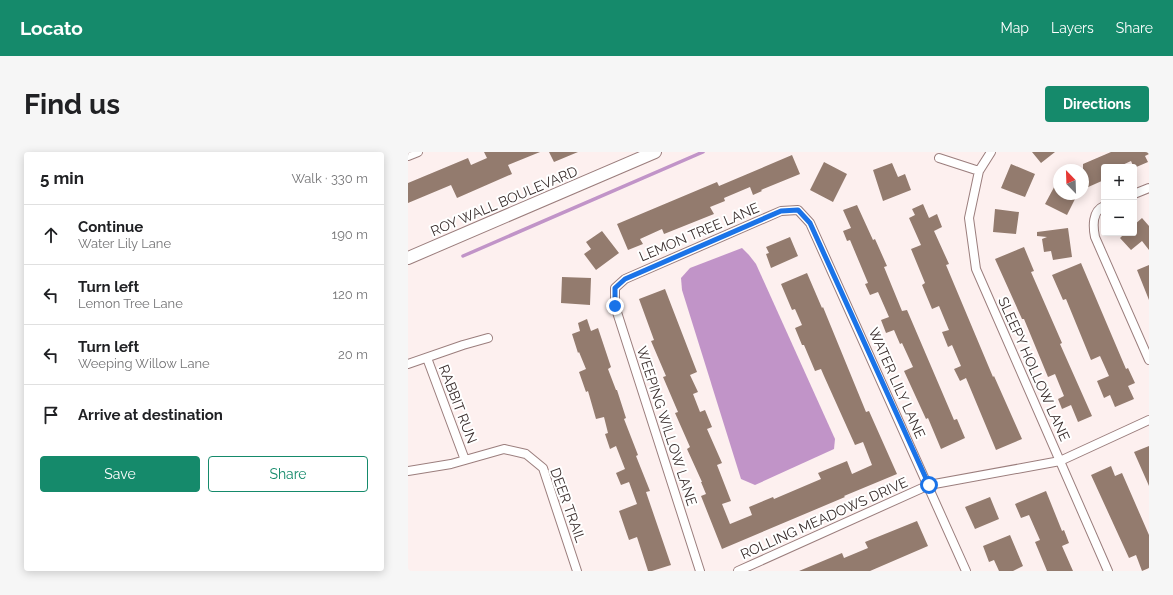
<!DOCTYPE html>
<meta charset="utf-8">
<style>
:root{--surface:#fff;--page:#f6f6f6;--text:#202124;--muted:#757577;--line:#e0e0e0;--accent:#158a6b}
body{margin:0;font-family:Raleway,sans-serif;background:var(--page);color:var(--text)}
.controls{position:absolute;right:12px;top:12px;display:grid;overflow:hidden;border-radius:4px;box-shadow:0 2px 10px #0003}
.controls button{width:36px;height:36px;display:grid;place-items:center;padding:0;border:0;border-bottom:1px solid var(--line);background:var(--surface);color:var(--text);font:20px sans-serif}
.compass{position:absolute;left:645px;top:12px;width:36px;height:36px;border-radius:50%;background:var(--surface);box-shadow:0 2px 10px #0003;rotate:337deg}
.stop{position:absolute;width:12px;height:12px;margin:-9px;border:3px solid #1a73e8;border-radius:50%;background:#fff}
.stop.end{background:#1a73e8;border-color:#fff;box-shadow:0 1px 4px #0008}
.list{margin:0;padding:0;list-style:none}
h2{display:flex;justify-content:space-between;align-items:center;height:52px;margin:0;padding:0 16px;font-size:17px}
h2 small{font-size:13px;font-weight:400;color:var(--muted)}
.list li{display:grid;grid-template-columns:26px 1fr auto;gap:12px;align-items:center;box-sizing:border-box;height:60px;padding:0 16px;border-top:1px solid var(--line)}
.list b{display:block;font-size:15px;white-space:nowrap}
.list p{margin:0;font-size:13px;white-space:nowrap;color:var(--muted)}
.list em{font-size:13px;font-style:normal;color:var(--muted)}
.actions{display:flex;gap:8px;padding:12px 16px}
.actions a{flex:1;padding:9px 0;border:1px solid var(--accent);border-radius:4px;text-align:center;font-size:14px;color:var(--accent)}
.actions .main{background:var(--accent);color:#fff}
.icon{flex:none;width:22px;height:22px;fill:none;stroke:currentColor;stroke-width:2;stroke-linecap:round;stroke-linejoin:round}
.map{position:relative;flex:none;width:741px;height:419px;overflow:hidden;border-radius:4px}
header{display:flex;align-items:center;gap:24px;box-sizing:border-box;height:56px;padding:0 20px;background:var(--accent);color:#fff}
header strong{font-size:19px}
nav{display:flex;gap:22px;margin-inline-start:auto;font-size:14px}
.intro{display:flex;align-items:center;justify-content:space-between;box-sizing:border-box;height:96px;padding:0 24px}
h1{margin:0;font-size:28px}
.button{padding:10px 18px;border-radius:4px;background:var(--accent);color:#fff;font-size:14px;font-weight:700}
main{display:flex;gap:24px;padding:0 24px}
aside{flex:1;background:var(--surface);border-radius:4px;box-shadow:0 2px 10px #0003}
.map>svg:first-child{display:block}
</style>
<header>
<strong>Locato</strong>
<nav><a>Map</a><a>Layers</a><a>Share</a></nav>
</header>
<div class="intro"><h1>Find us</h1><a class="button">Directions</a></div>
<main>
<aside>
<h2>5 min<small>Walk · 330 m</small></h2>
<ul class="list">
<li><svg class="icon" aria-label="ahead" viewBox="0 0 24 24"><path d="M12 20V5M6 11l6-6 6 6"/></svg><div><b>Continue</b><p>Water Lily Lane</p></div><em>190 m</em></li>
<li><svg class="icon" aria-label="left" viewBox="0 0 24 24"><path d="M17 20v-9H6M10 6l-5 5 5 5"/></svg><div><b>Turn left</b><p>Lemon Tree Lane</p></div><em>120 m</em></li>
<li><svg class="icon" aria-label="left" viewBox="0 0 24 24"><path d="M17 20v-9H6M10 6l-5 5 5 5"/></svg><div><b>Turn left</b><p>Weeping Willow Lane</p></div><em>20 m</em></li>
<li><svg class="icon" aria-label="arrive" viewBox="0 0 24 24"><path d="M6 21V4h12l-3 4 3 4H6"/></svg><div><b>Arrive at destination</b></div></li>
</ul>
<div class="actions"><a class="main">Save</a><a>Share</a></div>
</aside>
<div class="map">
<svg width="741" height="419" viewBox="0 0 741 419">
<rect width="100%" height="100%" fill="#fdf0ef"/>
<path fill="#c194c8" d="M334,96L341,103L348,112L427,287L426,297L347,333L333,327L274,138L273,126L282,116Z"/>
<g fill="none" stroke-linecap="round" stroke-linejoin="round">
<path stroke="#c194c8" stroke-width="3.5" d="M55,104L295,0"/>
</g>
<path fill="#937b6e" d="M76,0H132L100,13L104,22L49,46L43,33L0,51V31L60,6L63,13L79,6Z
M141,0H170L146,10Z
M624,0H647L633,11Z
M703,0H741V2L737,4L740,10L726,16L723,9L710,15H696V28L678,36L675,28V12Z
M384,3L392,22L353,38L354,39L345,43L342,35L316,46L317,49L302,55L306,62L256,82L254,77L232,87L235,92L220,98L209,72L309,30L311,34Z
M416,10L439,22L425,50L402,38Z
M484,11L490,25L497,22L503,38L475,49L465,18Z
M603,12L627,22L617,45L593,36Z
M651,26V42H663L668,45L659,63L637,52Z
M515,52L521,66L529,62L534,75L526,79L541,112L538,113L585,225L586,224L614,287L588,298L558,226L552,229L546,217L553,214L544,193L540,195L534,180L541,178L531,154L524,157L514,133L517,131L503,97L513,93L501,66L507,63L504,57Z
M449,53L465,88L467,87L479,114L476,115L494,159L499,158L546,268L549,267L557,286L533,297L520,266L518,267L496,219L505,215L494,191L492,192L486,178L478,181L473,168L481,165L470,140L462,143L457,132L460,131L442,88L439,89L435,79L443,76L435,58Z
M587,57L611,60L608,82L585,80Z
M734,66L741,74V98L734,89L723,98L712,86L717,81H726V73Z
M660,76L664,105L645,108L643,99L636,100L634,87L639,85L629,84V80Z
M194,79L211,101L188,118L176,102L183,97L178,90Z
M382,85L390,104L363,116L358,102L361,101L358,95Z
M616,95L626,119L623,120L654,191L652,192L684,264L670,270L663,253L654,257L650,247L656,244L647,222L640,225L616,167H614L587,107Z
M673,111L718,217L720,216L727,231L720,234L726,247L707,255L702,243L696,246L689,229L701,224L692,204L683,208L658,147L655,148L644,123Z
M741,113V148L729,118Z
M399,121L414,156L415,155L458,260L461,259L489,322L436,344L437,345L314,397L293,344L298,342L293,330H294L279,297L282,295L267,261L270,260L255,225L258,224L243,189L246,188L231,147L257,137L289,220L282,223L290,240L285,242L292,260L297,258L304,275L299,277L314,311L309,313L323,349L314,352L322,372L344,363L341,355L365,345L366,347L413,327L410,321L439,309L444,322L464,313L455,290L447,293L416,224L413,217L407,219L396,193H394L387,176L394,173L387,157L384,158L373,132Z
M154,125L183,126L182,153L153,151Z
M179,167L183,179L190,176L203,215L200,217L208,238H209L218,266L216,267L230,303L228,304L242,339L238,340L263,413L244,419H240L229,385L221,388L211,359L229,352L221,330L213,333L208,321L217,317L208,294L202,297L197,282L200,281L196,265L188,267L180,239L178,240L171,220L178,217L171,200L170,201L164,182L172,179L170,171Z
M741,294V334L726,300Z
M703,314L707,324L714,321L741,383V416L734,419L728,403L721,406L683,323Z
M638,339L654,379L656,378L661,391L654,394L665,419H639L627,390L632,388L621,363L613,366L607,352Z
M582,345L591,367L567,377L557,355Z
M509,369L520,394L462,419H391L434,401L436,406L460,396L457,390Z
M602,383L615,414L605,419H591L586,408L581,410L575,394Z"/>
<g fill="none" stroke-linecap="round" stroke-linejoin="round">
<defs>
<path id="street" d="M583,0L571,19L561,66L568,117L700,419
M0,4L10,0
M531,6L571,19
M726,42L741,36
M696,54C684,59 685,75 687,85L741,208
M19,206L57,308
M0,212L55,193L80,186
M0,319L43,312L96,297L118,302L135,316L169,419
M292,419L207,154V136L217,127L373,59L390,58L402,71L558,419
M330,419L521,333L652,309L741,268"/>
<path id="secondary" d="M0,106L247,0"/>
</defs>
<use href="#street" stroke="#9b7e7d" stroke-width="10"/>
<use href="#secondary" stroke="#9b7e7d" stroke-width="14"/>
<use href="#street" stroke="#fff" stroke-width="8"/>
<use href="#secondary" stroke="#fff" stroke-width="12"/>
</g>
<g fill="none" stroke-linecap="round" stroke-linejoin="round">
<path stroke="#1a73e8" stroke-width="5" d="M207,154V136L217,127L373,59L390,58L402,71L521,333"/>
</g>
<g text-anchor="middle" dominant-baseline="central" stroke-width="4" stroke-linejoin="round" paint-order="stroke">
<g font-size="14" fill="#3a2e2d" stroke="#fff">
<text transform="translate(96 49) rotate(-23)">ROY WALL BOULEVARD</text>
<text transform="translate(291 80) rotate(-23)">LEMON TREE LANE</text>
<text transform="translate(626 217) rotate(66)">SLEEPY HOLLOW LANE</text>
<text transform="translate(489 231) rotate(66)">WATER LILY LANE</text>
<text transform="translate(50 252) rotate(69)">RABBIT RUN</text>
<text transform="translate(259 274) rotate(72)">WEEPING WILLOW LANE</text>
<text transform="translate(160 353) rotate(70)">DEER TRAIL</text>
<text transform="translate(416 366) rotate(-24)">ROLLING MEADOWS DRIVE</text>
</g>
</g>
</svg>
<div class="controls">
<button>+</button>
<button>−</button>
</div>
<svg class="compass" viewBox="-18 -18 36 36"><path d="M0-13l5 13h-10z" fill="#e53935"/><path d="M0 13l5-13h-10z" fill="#757577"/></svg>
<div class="stop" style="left:521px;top:333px"></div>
<div class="stop end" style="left:207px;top:154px"></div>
</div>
</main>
